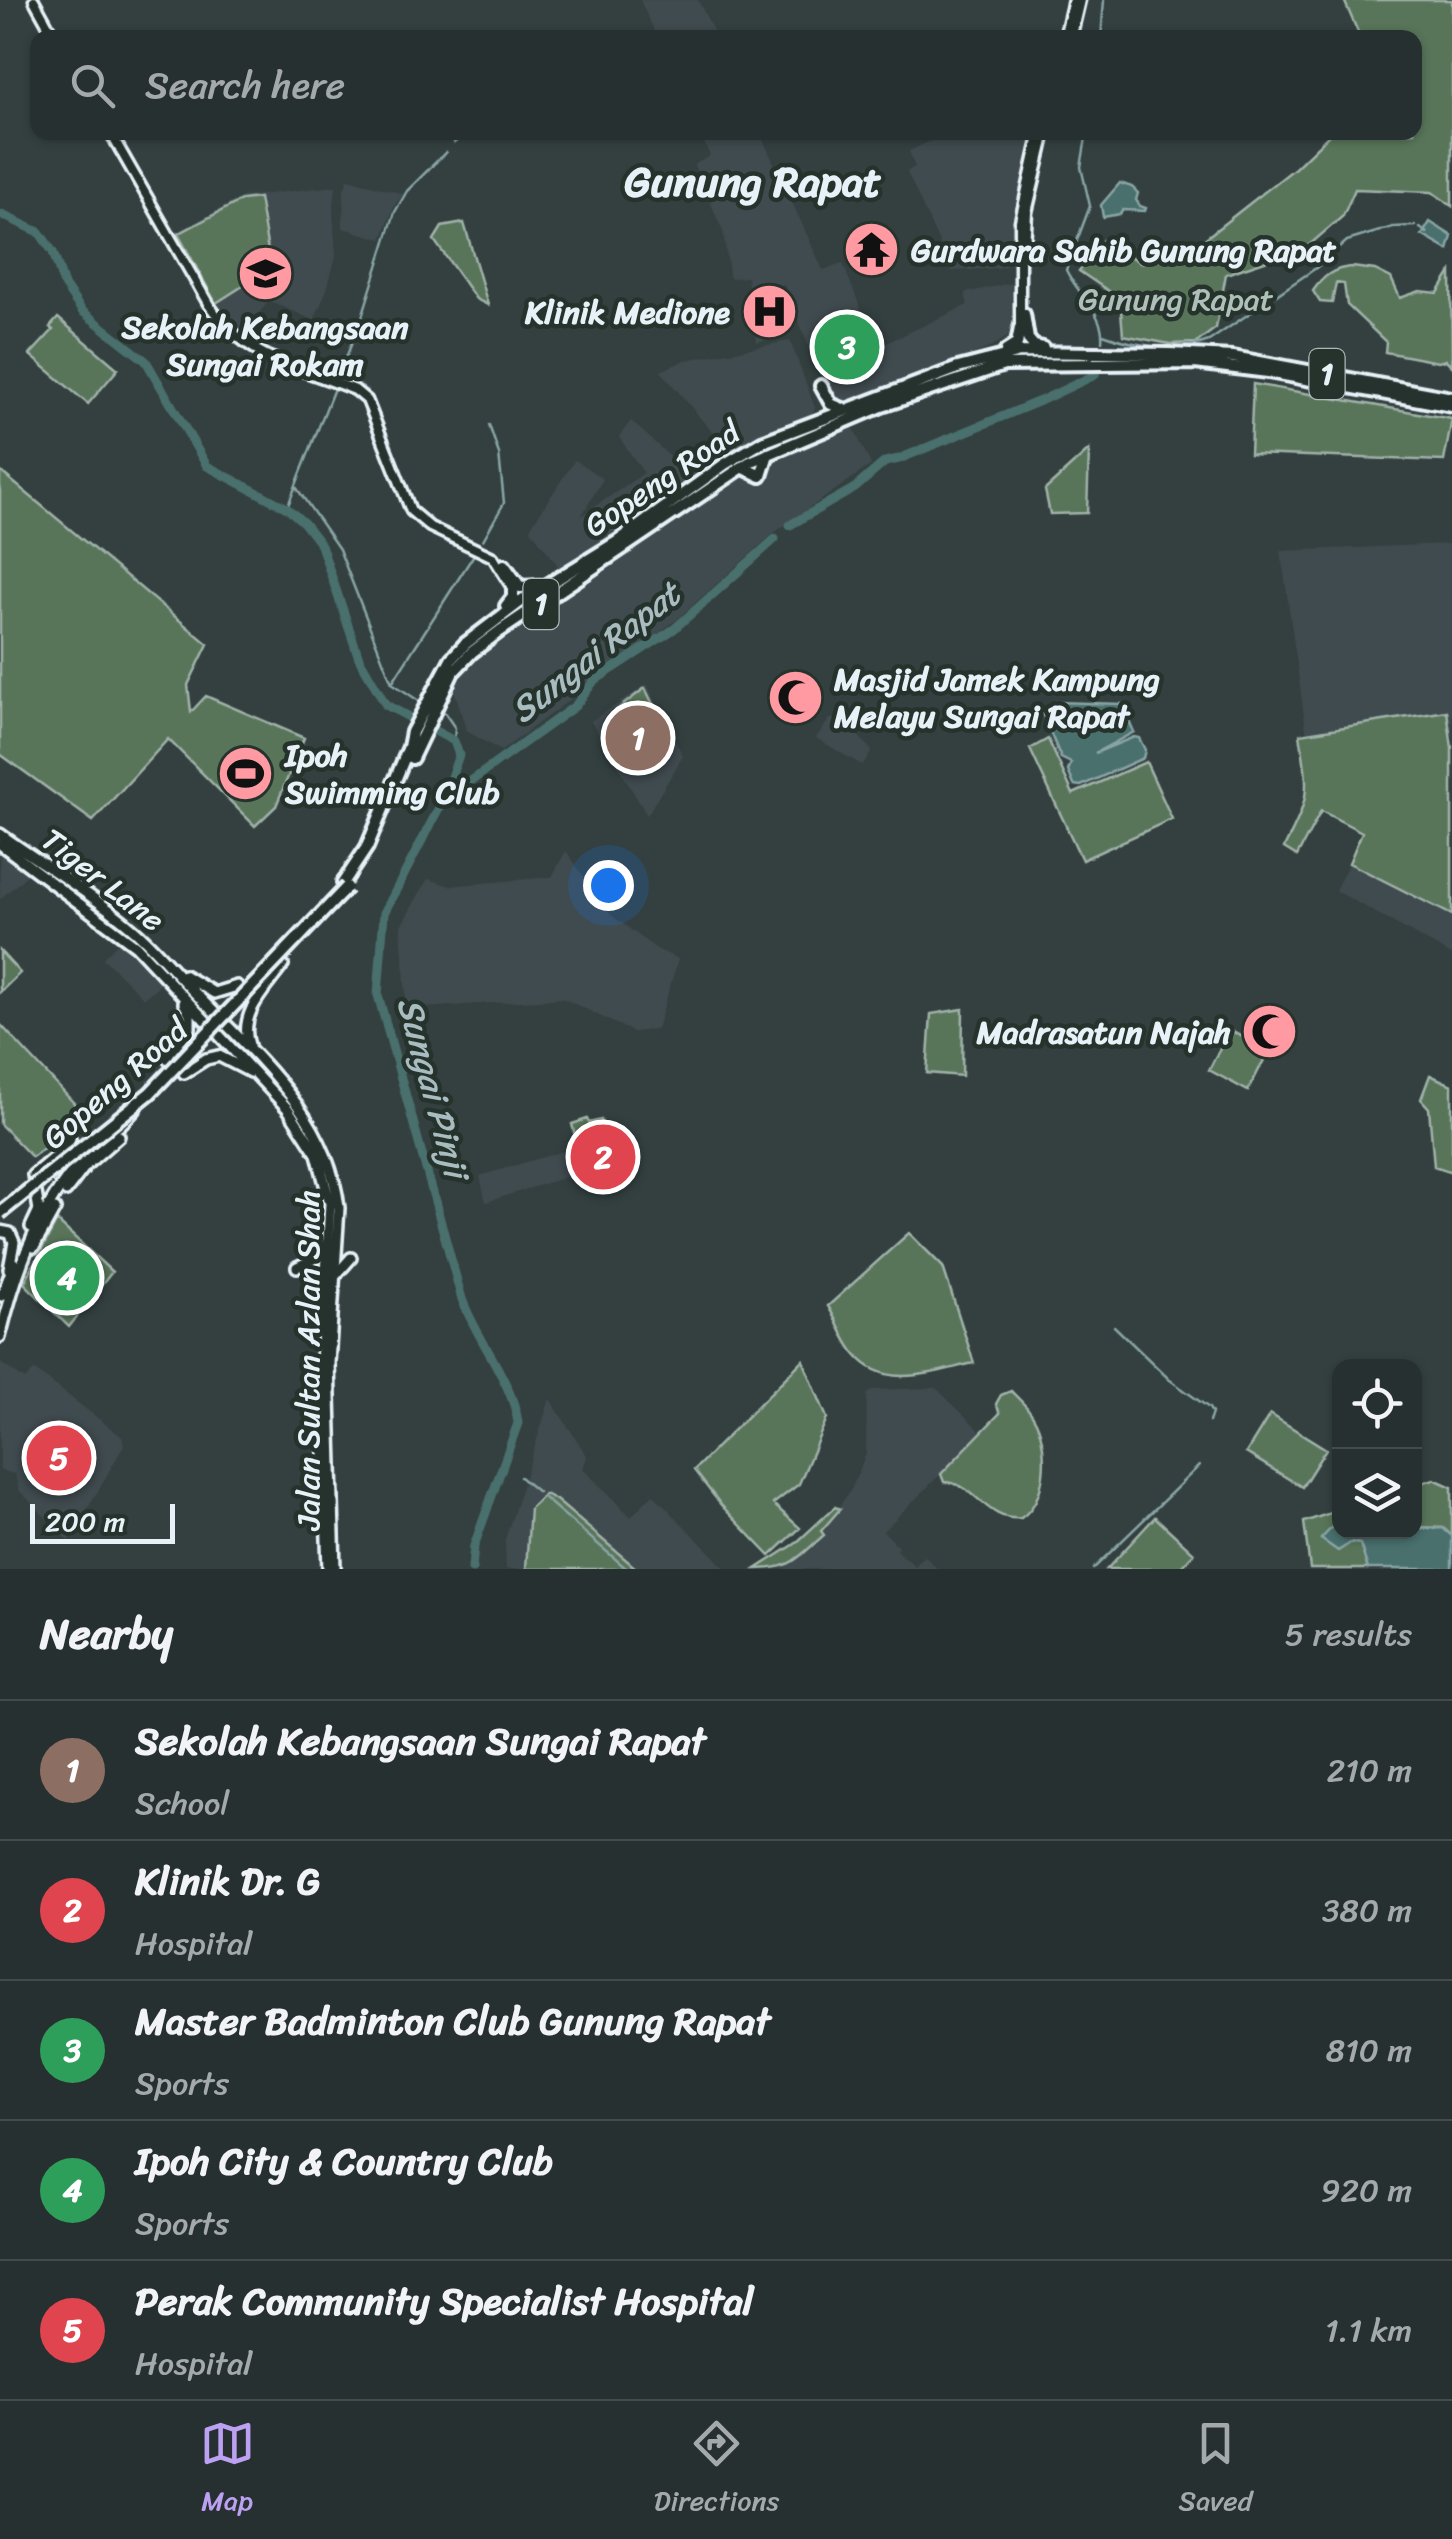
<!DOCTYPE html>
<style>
:root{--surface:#273030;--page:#2f3838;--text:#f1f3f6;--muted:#a4a9ab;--line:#434b4c;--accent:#bca0f2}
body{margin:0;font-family:Sriracha,sans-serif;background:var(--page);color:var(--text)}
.controls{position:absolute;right:30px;bottom:30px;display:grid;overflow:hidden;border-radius:20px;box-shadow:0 2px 8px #0004}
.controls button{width:90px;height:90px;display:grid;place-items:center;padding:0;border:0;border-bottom:2px solid var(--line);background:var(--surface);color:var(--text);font:50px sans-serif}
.scale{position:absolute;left:30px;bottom:25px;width:145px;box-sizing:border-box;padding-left:10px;border:5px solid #e8f1f8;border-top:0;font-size:28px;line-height:35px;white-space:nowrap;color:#e8f1f8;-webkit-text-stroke:8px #26332d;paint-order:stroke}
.you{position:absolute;left:608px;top:885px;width:35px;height:35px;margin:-25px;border:8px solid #fff;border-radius:50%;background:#1a73e8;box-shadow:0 0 0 15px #1a73e833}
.badge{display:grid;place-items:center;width:65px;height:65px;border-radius:50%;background:var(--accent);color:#fff;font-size:32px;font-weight:700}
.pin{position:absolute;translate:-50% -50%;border:5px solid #fff;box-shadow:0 2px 10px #0006}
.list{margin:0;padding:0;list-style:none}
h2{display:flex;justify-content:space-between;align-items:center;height:130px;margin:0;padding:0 40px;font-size:42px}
h2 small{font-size:32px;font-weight:400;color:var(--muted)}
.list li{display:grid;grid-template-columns:65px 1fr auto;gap:30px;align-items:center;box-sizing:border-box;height:140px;padding:0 40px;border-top:2px solid var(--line)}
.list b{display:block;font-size:38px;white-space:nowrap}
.list p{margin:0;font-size:32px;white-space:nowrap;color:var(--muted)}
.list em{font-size:32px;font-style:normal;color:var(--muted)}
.icon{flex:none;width:55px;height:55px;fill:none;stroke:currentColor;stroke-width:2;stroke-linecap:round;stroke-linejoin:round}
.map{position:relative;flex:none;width:1452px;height:1569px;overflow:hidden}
.search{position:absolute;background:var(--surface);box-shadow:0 2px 8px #0004;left:30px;right:30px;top:30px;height:110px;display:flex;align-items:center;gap:25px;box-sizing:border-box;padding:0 35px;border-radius:20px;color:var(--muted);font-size:38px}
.sheet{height:830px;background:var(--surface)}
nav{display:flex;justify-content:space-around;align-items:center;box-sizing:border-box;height:140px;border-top:2px solid var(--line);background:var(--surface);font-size:28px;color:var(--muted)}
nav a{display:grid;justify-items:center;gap:5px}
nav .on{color:var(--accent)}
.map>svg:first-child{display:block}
</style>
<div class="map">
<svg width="1452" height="1569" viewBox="0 0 1452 1569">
<rect width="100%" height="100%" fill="#344040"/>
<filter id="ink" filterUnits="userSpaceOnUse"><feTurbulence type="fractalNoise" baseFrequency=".01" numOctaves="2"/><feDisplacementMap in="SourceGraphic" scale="20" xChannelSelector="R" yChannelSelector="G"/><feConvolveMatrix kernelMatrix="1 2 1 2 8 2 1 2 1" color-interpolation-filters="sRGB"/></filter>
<g filter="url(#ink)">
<path fill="#414c50" d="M640,0H698L716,37H657Z
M950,132L1036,133L1016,217V262L997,268L952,271L907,172L915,167L909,151Z
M700,133H760L823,270L843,264L876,348L968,305L965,293L1011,283L1012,334L989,348L838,405L831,402L784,284L770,288L780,335L757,342L747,277L730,278L723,231L694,165L710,156Z
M348,179L403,194L394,206L382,239L343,228L344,190Z
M336,186L333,213L336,256L327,289L314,320L269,301L240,335L220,313L175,233L242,197Z
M790,341L815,408L811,414L729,452L661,371L686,360Z
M631,421L693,478L582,555L559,567L530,528L575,460L603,479L581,516L644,473L619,437Z
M852,425L871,465L775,532L677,619L501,751L467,731L454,689L471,663L755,469Z
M1452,544V825L1316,800L1281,551Z
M647,685L683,756L647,815L591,721Z
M830,719H843L872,751L862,765L816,738Z
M566,851L610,914L656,949L678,959L657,1029L633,1032L563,998L407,1009L401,926L428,879L450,886L552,877Z
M0,853L28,874L0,899Z
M1349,863L1452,915V955L1335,890Z
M120,941L160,984L144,998L103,958Z
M603,1139L610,1163L486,1202L480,1176Z
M0,1363L25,1380L35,1370L122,1437L124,1445L69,1541L19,1490L15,1474L0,1470Z
M936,1388L982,1433L883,1531L898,1546L896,1550L915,1566L925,1556L937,1569H769L821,1532L851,1490L866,1454L867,1395L872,1390Z
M550,1399L587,1456L583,1469L631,1517L653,1494L726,1569H506L505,1540Z"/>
<path fill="#59745a" stroke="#a0b2a9" stroke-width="2.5" d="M1344,0H1452V206L1432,192L1355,189L1343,216L1307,247L1226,274L1216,328L1196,343L1170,344L1123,335L1120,299L1079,271L1103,240L1141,263L1193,248L1295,168L1331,133L1414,132V38L1360,37Z
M259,198L272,274L254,279L216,303L178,234L242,200Z
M464,223L488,305L476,299L434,240L442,227Z
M1352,267L1375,270L1391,278L1400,298L1420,291L1438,293L1451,272L1452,366L1446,360L1438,362L1385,352L1386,342L1347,305L1344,284L1336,283L1332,303L1320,302L1313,291C1323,276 1334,268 1352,267Z
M58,318L118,369L88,404L30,355L53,330L50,327Z
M1253,384L1452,419L1444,461L1250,454Z
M1089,450L1087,513L1050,514L1045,490Z
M0,471L208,644L188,685L191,712L206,696L304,738L276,806L255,826L168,739L93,821L0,754Z
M645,688L669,737L659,751L626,731L615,711Z
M1447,711L1452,748V915L1349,863L1362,832L1321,811L1297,856L1284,848C1311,794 1309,794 1300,734Z
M1048,739L1073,794L1146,762L1172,819L1082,860L1030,749Z
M0,951L20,973L0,992Z
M963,1009L962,1076L927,1073L931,1014Z
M0,1024L86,1116L32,1157L0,1124Z
M1229,1030L1265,1049L1267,1054L1248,1091L1209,1070Z
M1430,1075L1452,1085V1172L1434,1166L1429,1108L1421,1099Z
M587,1119L589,1123L601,1120L604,1131L599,1132L601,1137L577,1144L572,1124Z
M57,1221L112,1272L69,1327L24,1283Z
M909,1233L943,1267L974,1363C935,1371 886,1392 855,1354C844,1341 837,1321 828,1306Z
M803,1360L827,1418L799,1484L773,1504L800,1528L770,1556L721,1505L694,1470Z
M1011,1391C1021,1401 1030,1409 1036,1422C1049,1449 1047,1500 1021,1518C986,1522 976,1483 944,1482L941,1474L1000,1413L996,1404L1001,1395Z
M1270,1414L1326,1449L1302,1487L1246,1453Z
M1434,1479L1452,1487V1536L1443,1528L1415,1527L1414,1485Z
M545,1494L556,1500L637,1569H526L530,1508Z
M835,1507L840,1509L821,1531L824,1535C797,1558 793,1569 756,1569L795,1544Z
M1339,1510V1520L1322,1539L1361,1544L1368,1569H1310L1304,1522Z
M1155,1517L1194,1553L1179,1569H1107Z"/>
<path fill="#4a706d" stroke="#89a4a5" stroke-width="2.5" d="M1120,183L1132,187L1138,193L1136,200L1140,206L1146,208L1145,211L1123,210L1120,214L1103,217L1101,205Z
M1430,222L1452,236L1448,250L1422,235Z
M1055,702L1122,704L1134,732L1095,753L1134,737L1139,738L1145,750L1143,758L1081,786L1074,785L1068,771L1071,763L1061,758L1042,713Z
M1339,1520L1340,1532L1443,1528L1452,1536V1569H1368L1360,1544L1352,1542L1338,1551L1321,1539Z"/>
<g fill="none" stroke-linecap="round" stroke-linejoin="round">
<path stroke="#89a4a5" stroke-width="2.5" d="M480,28L484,38
M1101,38L1104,0
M1087,132L1081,167L1090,206L1066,270C1077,294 1105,313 1102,341
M454,143L467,132
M1420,228L1427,233
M1103,334C1135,346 1177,353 1209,341L1316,268L1347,241L1393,227L1415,226
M296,487L339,549L392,683L419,701
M287,508L362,317L395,212L407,191L446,152
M483,540L504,503L499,454L489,425
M393,681L475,553
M444,712L455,728L454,741
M1114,1326L1170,1380L1209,1408L1212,1413L1209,1422
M520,1477L538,1492
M543,1497L627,1569
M1093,1569L1199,1466"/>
<path stroke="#4a706d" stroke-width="9" d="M0,214L39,232L53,252L64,285L82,311L146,361L207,466L287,508L304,523L321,545L359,658L386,705L454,741L459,755L442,802L384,913L378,995L462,1299C477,1340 513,1382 518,1423L474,1546L472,1569
M790,525L855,488L885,462L899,459L1040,401L1095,375L1097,367
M442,802L575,706L594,681L674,629L775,539"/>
<defs>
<path id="secondary" d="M34,0L55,38
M1064,38L1073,0
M1071,38L1080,0
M110,132L209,305C248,361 297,366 355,390L367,400L411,511L430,527L493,557L513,589
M1025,247L1027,212L1046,132
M1020,332V221L1040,132"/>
<path id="primary" d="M0,834C43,865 91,893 132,928C155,947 175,973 196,994C256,1056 329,1117 339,1208L329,1363L335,1569
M0,844L136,946L288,1109L317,1154L330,1203L321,1363L328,1569
M184,975L214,993L237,986
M249,1045C238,1013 266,989 283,965
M168,1059L169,1053L190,1028V1014L184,1003
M184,1073L206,1059L219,1056L250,1072
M66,1191L86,1165L119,1136
M31,1227L39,1210L33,1175L65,1148L70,1139
M0,1231L10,1233L14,1242L9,1269
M34,1247L55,1209
M297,1267L318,1257L328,1240
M336,1275L351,1258
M2,1296L14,1263
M0,1337C15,1276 34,1218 74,1169C92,1147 116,1131 135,1110"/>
<path id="trunk" d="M1024,314L1028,339L1034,346L1043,348
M1006,351L1017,344L1020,328
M821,386L831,404L843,409
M742,467L761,476L768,454
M504,565L520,587L542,586
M506,606L513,597V588
M412,758L453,672L472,652L500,631L750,462L882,406L1004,365L1195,363L1268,372L1452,406
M343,883L367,847L409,747L412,732L451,659L465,644L520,602L617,542L725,464L762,442L958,368L1020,352L1169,354L1233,357L1452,398"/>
</defs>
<use href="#secondary" stroke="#e8f1f8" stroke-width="15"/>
<use href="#primary" stroke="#e8f1f8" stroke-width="16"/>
<use href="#trunk" stroke="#e8f1f8" stroke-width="18"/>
<use href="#secondary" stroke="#26332d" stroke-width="8"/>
<use href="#primary" stroke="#26332d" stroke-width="9"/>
<use href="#trunk" stroke="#26332d" stroke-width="10"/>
<defs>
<path id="trunk-bridge" d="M0,1213L150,1093L347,887"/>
</defs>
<use href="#trunk-bridge" stroke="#e8f1f8" stroke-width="18" stroke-linecap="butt"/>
<use href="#trunk-bridge" stroke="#26332d" stroke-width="10"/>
</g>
</g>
<defs>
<symbol id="temple-disc" viewBox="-11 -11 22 22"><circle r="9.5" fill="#ff9aa2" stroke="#26332d"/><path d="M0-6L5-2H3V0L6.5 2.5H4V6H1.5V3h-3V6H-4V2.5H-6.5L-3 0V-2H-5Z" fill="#111"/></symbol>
<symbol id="school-disc" viewBox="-11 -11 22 22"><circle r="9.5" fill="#ff9aa2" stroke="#26332d"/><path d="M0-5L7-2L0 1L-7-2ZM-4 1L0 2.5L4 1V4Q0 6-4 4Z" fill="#111"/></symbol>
<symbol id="hospital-disc" viewBox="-11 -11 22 22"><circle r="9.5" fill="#ff9aa2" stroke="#26332d"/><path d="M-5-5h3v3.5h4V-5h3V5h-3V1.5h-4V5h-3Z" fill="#111"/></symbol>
<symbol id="mosque-disc" viewBox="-11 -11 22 22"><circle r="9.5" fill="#ff9aa2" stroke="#26332d"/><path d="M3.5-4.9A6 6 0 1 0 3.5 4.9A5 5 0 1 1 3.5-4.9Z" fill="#111"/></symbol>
<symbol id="stadium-disc" viewBox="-11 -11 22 22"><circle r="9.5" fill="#ff9aa2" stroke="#26332d"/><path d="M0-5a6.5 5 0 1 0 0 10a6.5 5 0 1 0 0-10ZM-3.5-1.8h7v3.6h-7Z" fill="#111"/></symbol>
</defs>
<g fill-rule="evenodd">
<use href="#temple-disc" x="840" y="218" width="63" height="63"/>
<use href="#school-disc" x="234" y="242" width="63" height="63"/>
<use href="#hospital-disc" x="738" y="280" width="63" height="63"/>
<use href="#mosque-disc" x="764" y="666" width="63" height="63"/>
<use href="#stadium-disc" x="214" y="742" width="63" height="63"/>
<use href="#mosque-disc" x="1238" y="1000" width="63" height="63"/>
</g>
<g text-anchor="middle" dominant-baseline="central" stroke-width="9" stroke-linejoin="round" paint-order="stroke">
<g fill="#26332d" stroke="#aeb8bb" stroke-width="2.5">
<rect x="1309.5" y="349" width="35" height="50" rx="8"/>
<rect x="523.5" y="579" width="35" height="50" rx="8"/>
</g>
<g font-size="30" font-weight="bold" fill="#e8f1f8">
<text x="1327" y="374">1</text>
<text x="541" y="604">1</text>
</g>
<g font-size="32" font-weight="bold" fill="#e8f1f8" stroke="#26332d" text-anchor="start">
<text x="911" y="250">Gurdwara Sahib Gunung Rapat</text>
<text x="730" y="312" text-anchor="end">Klinik Medione</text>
<text x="265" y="327" text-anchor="middle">Sekolah Kebangsaan<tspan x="265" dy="37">Sungai Rokam</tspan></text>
<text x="834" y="679">Masjid Jamek Kampung<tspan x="834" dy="37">Melayu Sungai Rapat</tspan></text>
<text x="285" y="755">Ipoh<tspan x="285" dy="37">Swimming Club</tspan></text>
<text x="1231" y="1032" text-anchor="end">Madrasatun Najah</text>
</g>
<g font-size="32" fill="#afbfb9" stroke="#26332d">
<text x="1176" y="299">Gunung Rapat</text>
</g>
<g font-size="32" fill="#e8f1f8" stroke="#26332d">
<text transform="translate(662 479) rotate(-34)">Gopeng Road</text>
<text transform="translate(103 880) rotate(38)">Tiger Lane</text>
<text transform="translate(115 1084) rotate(-41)">Gopeng Road</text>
<text transform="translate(308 1360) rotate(-90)">Jalan Sultan Azlan Shah</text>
</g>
<g font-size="35" font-style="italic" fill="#a9bdc0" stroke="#26332d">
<text transform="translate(595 652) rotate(-38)">Sungai Rapat</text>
<text transform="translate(433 1087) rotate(75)">Sungai Pinji</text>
</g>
<g font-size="42" font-weight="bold" fill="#e8f1f8" stroke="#26332d">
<text x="753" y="182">Gunung Rapat</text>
</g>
</g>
</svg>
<div class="controls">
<button><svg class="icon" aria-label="locate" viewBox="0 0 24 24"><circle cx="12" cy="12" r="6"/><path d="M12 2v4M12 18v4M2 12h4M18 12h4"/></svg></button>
<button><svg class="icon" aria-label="layers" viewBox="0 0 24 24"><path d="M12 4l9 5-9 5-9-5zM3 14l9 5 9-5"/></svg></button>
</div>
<div class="scale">200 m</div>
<div class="you"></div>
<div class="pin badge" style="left:638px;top:738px;background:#8d6e63">1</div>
<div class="pin badge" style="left:603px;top:1157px;background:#e0444e">2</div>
<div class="pin badge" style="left:847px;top:347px;background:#2e9e5b">3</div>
<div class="pin badge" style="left:67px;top:1278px;background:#2e9e5b">4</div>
<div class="pin badge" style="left:59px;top:1458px;background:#e0444e">5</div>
<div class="search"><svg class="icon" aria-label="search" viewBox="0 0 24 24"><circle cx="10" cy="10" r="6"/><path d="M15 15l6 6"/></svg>Search here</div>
</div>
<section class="sheet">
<h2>Nearby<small>5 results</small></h2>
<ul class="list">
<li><span class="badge" style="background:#8d6e63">1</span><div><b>Sekolah Kebangsaan Sungai Rapat</b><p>School</p></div><em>210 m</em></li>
<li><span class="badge" style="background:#e0444e">2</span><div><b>Klinik Dr. G</b><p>Hospital</p></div><em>380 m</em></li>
<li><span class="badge" style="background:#2e9e5b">3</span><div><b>Master Badminton Club Gunung Rapat</b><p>Sports</p></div><em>810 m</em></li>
<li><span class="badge" style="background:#2e9e5b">4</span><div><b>Ipoh City &amp; Country Club</b><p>Sports</p></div><em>920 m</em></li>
<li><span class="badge" style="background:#e0444e">5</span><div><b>Perak Community Specialist Hospital</b><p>Hospital</p></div><em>1.1 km</em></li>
</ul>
</section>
<nav>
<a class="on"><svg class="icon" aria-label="map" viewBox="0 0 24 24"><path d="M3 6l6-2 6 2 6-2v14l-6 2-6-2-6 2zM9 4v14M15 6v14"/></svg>Map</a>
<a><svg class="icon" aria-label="directions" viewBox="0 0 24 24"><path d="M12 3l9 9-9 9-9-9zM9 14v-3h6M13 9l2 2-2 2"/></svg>Directions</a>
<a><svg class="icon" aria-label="saved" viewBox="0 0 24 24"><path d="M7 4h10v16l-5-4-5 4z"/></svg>Saved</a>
</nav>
